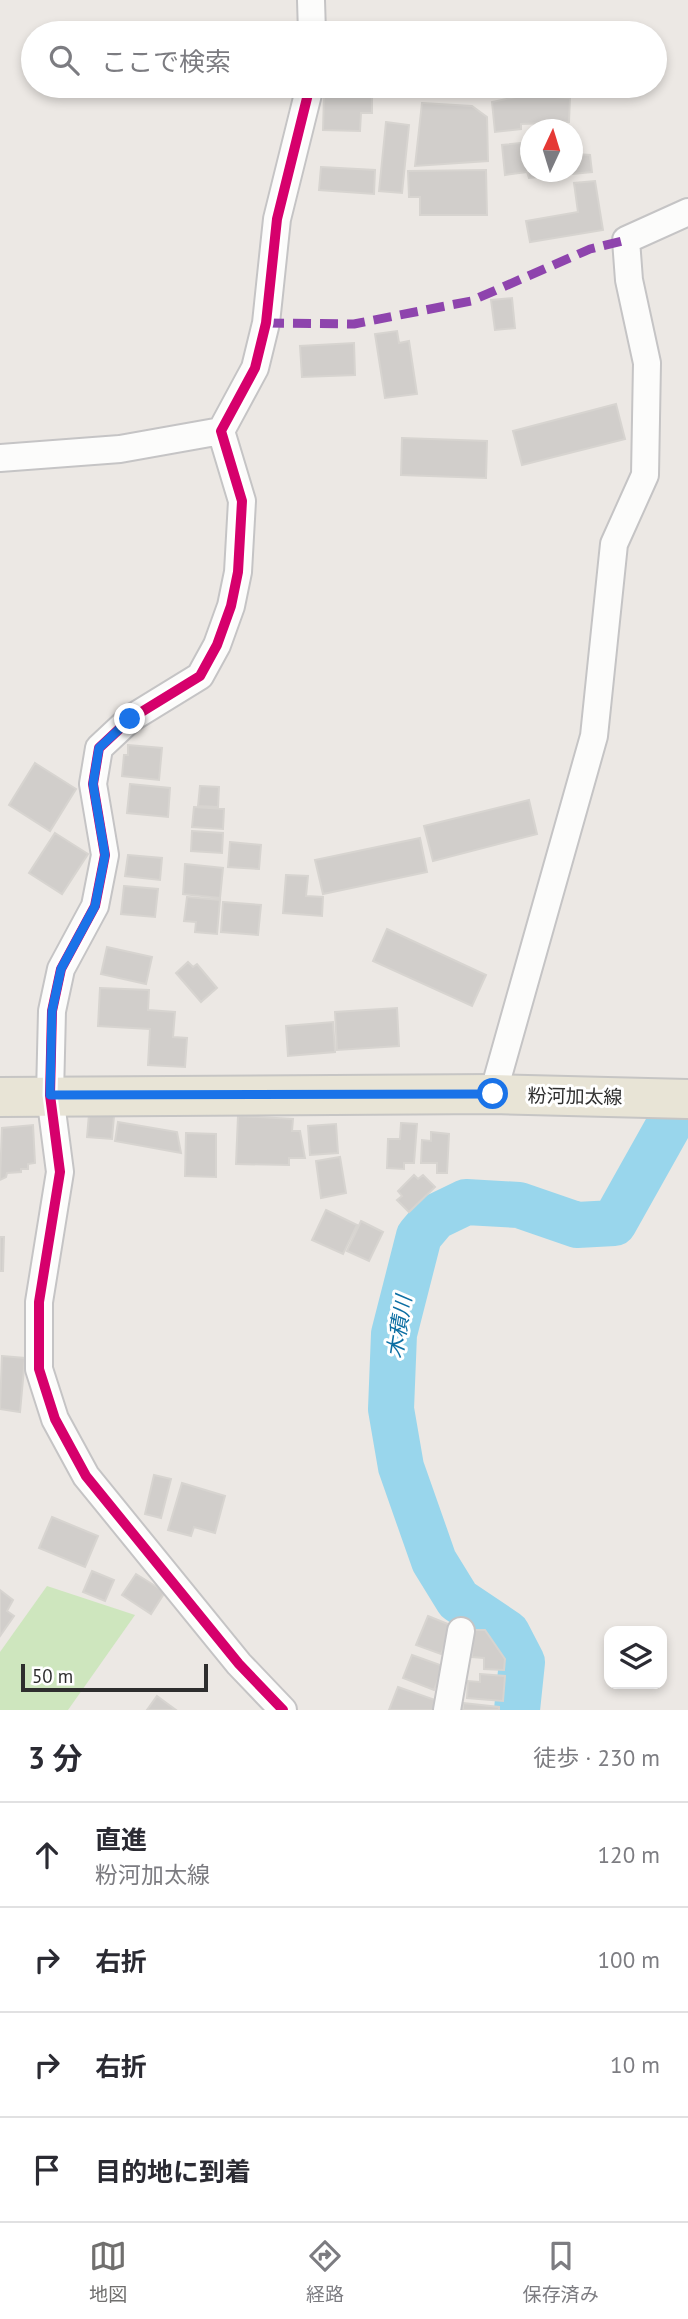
<!DOCTYPE html>
<html lang="ja">
<meta charset="utf-8">
<style>
:root{--surface:#fff;--page:#f7f7f7;--text:#2b2b33;--muted:#7c7c81;--line:#e1e1e2;--accent:#706f6e}
body{margin:0;font-family:"PT Sans","Noto Sans JP",sans-serif;background:var(--page);color:var(--text)}
.controls{position:absolute;right:21px;bottom:21px;display:grid;overflow:hidden;border-radius:14px;box-shadow:0 4px 10px #0003}
.controls button{width:63px;height:63px;display:grid;place-items:center;padding:0;border:0;border-bottom:2px solid var(--line);background:var(--surface);color:var(--text);font:35px sans-serif}
.compass{position:absolute;left:520px;top:119px;width:63px;height:63px;border-radius:50%;background:var(--surface);box-shadow:0 4px 10px #0003;rotate:4deg}
.scale{position:absolute;left:21px;bottom:18px;width:187px;box-sizing:border-box;padding-left:7px;border:4px solid #2e2e2e;border-top:0;font-size:19px;line-height:24px;white-space:nowrap;color:#2e2e2e;-webkit-text-stroke:5px #fff;paint-order:stroke}
.stop{position:absolute;width:21px;height:21px;margin:-16px;border:5px solid #1a73e8;border-radius:50%;background:#fff}
.stop.end{background:#1a73e8;border-color:#fff;box-shadow:0 2px 7px #0008}
.list{margin:0;padding:0;list-style:none}
h2{display:flex;justify-content:space-between;align-items:center;height:91px;margin:0;padding:0 28px;font-size:30px}
h2 small{font-size:23px;font-weight:400;color:var(--muted)}
.list li{display:grid;grid-template-columns:46px 1fr auto;gap:21px;align-items:center;box-sizing:border-box;height:105px;padding:0 28px;border-top:2px solid var(--line)}
.list b{display:block;font-size:26px;white-space:nowrap}
.list p{margin:0;font-size:23px;white-space:nowrap;color:var(--muted)}
.list em{font-size:23px;font-style:normal;color:var(--muted)}
.icon{flex:none;width:38px;height:38px;fill:none;stroke:currentColor;stroke-width:2;stroke-linecap:round;stroke-linejoin:round}
.map{position:relative;flex:none;width:688px;height:1710px;overflow:hidden}
.search{position:absolute;background:var(--surface);box-shadow:0 4px 10px #0003;left:21px;right:21px;top:21px;height:77px;display:flex;align-items:center;gap:18px;box-sizing:border-box;padding:0 24px;border-radius:38px;color:var(--muted);font-size:26px}
.sheet{height:511px;background:var(--surface)}
nav{display:flex;justify-content:space-around;align-items:center;box-sizing:border-box;height:98px;border-top:2px solid var(--line);background:var(--surface);font-size:19px;color:var(--muted)}
nav a{display:grid;justify-items:center;gap:4px}
nav .on{color:var(--accent)}
.map>svg:first-child{display:block}
</style>
<div class="map">
<svg width="688" height="1710" viewBox="0 0 688 1710">
<rect width="100%" height="100%" fill="#ece8e4"/>
<path fill="#cee6be" d="M47,1586L135,1615L68,1710H0V1652Z"/>
<g fill="none" stroke-linecap="round" stroke-linejoin="round">
<path stroke="#99d6ec" stroke-width="46" d="M517,1710L522,1662L507,1633L458,1600L434,1561L401,1467L391,1409L394,1334L419,1236L435,1217L466,1202L519,1205L577,1225L614,1223L674,1116"/>
</g>
<path fill="#d1cecb" stroke="#d7d4d0" stroke-width="2" d="M525,95L570,98L569,122L521,124V129L495,132L492,102Z
M324,96L372,97V113H361L360,131L323,130Z
M422,103L472,106L487,117L488,161L415,166Z
M386,122L409,125L402,193L379,191Z
M572,137H575L576,154L590,155L592,172L529,178L527,172L505,175L502,145L530,142V172H572Z
M321,167L375,170L374,194L319,190Z
M486,170L487,215H420V197H409L408,171Z
M595,181L603,230L530,242L526,221L578,212L574,183Z
M512,298L515,328L495,330L491,300Z
M397,331L399,343L409,341L417,394L385,398L375,334Z
M354,343L355,375L302,377L300,346Z
M616,404L625,439L522,465L513,431Z
M402,438L487,441L486,478L401,475Z
M128,745L162,748L159,780L122,776L124,755H128Z
M35,763L76,789L50,831L9,805Z
M130,784L170,788L168,817L127,813Z
M200,786L219,787L218,807L198,806Z
M529,800L537,834L433,861L424,826Z
M194,807L224,809L223,829L192,827Z
M192,831L223,833L222,853L191,851Z
M55,833L88,854L62,894L29,873Z
M420,838L427,872L323,894L315,860Z
M230,842L261,845L259,869L228,867Z
M128,855L162,858L160,880L125,876Z
M185,864L223,868L220,898L183,894Z
M286,875L308,876L306,896L323,897L322,916L283,913Z
M124,886L158,889L155,917L121,914Z
M187,897L220,900L217,934L195,932L196,922L184,921Z
M223,902L261,905L258,935L221,932Z
M387,929L486,975L472,1006L373,961Z
M107,947L152,957L146,984L101,974Z
M188,962L193,967L197,964L217,988L201,1002L176,973Z
M100,988L149,990L148,1010L175,1012L173,1037L187,1038L185,1067L148,1065L150,1029L98,1026Z
M397,1008L399,1046L337,1050L335,1012Z
M333,1022L335,1052L288,1056L286,1026Z
M89,1114L114,1116L112,1139L87,1137Z
M238,1116L293,1119L292,1131H300L305,1158H289V1165L236,1164Z
M118,1122L177,1132L181,1153L115,1141Z
M401,1123L417,1124L414,1163H404V1169L387,1168L388,1139H400Z
M336,1124L338,1153L310,1155L308,1126Z
M33,1125L35,1163L28,1164V1169H21V1172L7,1173L6,1177L0,1180L2,1128Z
M431,1132L449,1134L447,1173H437V1163H421L422,1140L431,1141Z
M186,1133L216,1134V1177L185,1176Z
M340,1157L346,1193L321,1198L316,1161Z
M414,1175L418,1179L423,1175L435,1187L409,1212L397,1200L402,1196L398,1191Z
M326,1210L357,1225L343,1254L312,1240Z
M361,1221L383,1232L369,1261L347,1251Z
M0,1237H4L3,1271H0Z
M2,1356L25,1358L20,1412L0,1409Z
M154,1475L171,1479L161,1518L145,1514Z
M182,1483L225,1496L215,1533L194,1527L191,1536L168,1530Z
M52,1517L98,1536L85,1567L39,1548Z
M92,1571L114,1580L105,1601L83,1592Z
M136,1574L165,1592L151,1614L122,1595Z
M0,1590L13,1600L7,1611L14,1616L0,1636Z
M428,1616L453,1626L441,1654L416,1645Z
M473,1630H485L505,1659L504,1670L484,1669V1658L472,1657Z
M412,1655L443,1666L434,1690L403,1678Z
M480,1674L505,1676L503,1701L467,1698L468,1681L480,1682Z
M398,1687L438,1701L434,1710H389Z
M157,1696L176,1710H147Z
M463,1703L499,1707V1710H463Z"/>
<g fill="none" stroke-linecap="round" stroke-linejoin="round">
<defs>
<path id="street" d="M311,0L312,33
M0,458L120,449L221,431
M493,1094L594,736L614,544L645,475L647,363L629,280L626,240L688,212
M283,1710L239,1664L86,1476L55,1419L39,1369V1302L60,1172L50,1095L52,1011L61,969L95,906L105,855L93,784L99,748L130,719L200,676L217,645L231,606L238,572L242,501L221,431L255,368L266,323L277,219L310,86
M447,1710L461,1631"/>
<path id="primary" d="M0,1097L493,1094L688,1099"/>
</defs>
<use href="#street" stroke="#c5c4c5" stroke-width="30"/>
<use href="#primary" stroke="#c6c5c4" stroke-width="42"/>
<use href="#street" stroke="#fcfcfb" stroke-width="26"/>
<use href="#primary" stroke="#e8e4d6" stroke-width="38"/>
<path stroke="#8e44ad" stroke-width="9" stroke-dasharray="18 9" stroke-linecap="butt" d="M266,323L354,324L471,301L590,249L626,240"/>
<defs>
<path id="cycleway" d="M283,1710L239,1664L86,1476L55,1419L39,1369V1302L60,1172L50,1095L52,1011L61,969L95,906L105,855L93,784L99,748L130,719L200,676L217,645L231,606L238,572L242,501L221,431L255,368L266,323L277,219L310,86"/>
</defs>
<use href="#cycleway" stroke="#fff" stroke-width="15"/>
<use href="#cycleway" stroke="#d6006c" stroke-width="10"/>
</g>
<g fill="none" stroke-linecap="round" stroke-linejoin="round">
<path stroke="#1a73e8" stroke-width="9" d="M130,719L99,748L93,784L105,855L95,906L61,969L52,1011L50,1095L493,1094"/>
</g>
<g text-anchor="middle" dominant-baseline="central" stroke-width="6" stroke-linejoin="round" paint-order="stroke">
<g font-size="19" fill="#2e2e2e" stroke="#fff">
<text transform="translate(575 1096) rotate(1)">粉河加太線</text>
</g>
<g font-size="21" font-style="italic" fill="#0d6fa3" stroke="#fff">
<text transform="translate(399 1327) rotate(-81)">木積川</text>
</g>
</g>
</svg>
<div class="controls">
<button><svg class="icon" aria-label="layers" viewBox="0 0 24 24"><path d="M12 4l9 5-9 5-9-5zM3 14l9 5 9-5"/></svg></button>
</div>
<svg class="compass" viewBox="-18 -18 36 36"><path d="M0-13l5 13h-10z" fill="#e53935"/><path d="M0 13l5-13h-10z" fill="#7c7c81"/></svg>
<div class="scale">50 m</div>
<div class="stop" style="left:493px;top:1094px"></div>
<div class="stop end" style="left:130px;top:719px"></div>
<div class="search"><svg class="icon" aria-label="search" viewBox="0 0 24 24"><circle cx="10" cy="10" r="6"/><path d="M15 15l6 6"/></svg>ここで検索</div>
</div>
<section class="sheet">
<h2>3 分<small>徒歩 · 230 m</small></h2>
<ul class="list">
<li><svg class="icon" aria-label="ahead" viewBox="0 0 24 24"><path d="M12 20V5M6 11l6-6 6 6"/></svg><div><b>直進</b><p>粉河加太線</p></div><em>120 m</em></li>
<li><svg class="icon" aria-label="right" viewBox="0 0 24 24"><path d="M7 20v-9h11M14 6l5 5-5 5"/></svg><div><b>右折</b></div><em>100 m</em></li>
<li><svg class="icon" aria-label="right" viewBox="0 0 24 24"><path d="M7 20v-9h11M14 6l5 5-5 5"/></svg><div><b>右折</b></div><em>10 m</em></li>
<li><svg class="icon" aria-label="arrive" viewBox="0 0 24 24"><path d="M6 21V4h12l-3 4 3 4H6"/></svg><div><b>目的地に到着</b></div></li>
</ul>
</section>
<nav>
<a class="on"><svg class="icon" aria-label="map" viewBox="0 0 24 24"><path d="M3 6l6-2 6 2 6-2v14l-6 2-6-2-6 2zM9 4v14M15 6v14"/></svg>地図</a>
<a><svg class="icon" aria-label="directions" viewBox="0 0 24 24"><path d="M12 3l9 9-9 9-9-9zM9 14v-3h6M13 9l2 2-2 2"/></svg>経路</a>
<a><svg class="icon" aria-label="saved" viewBox="0 0 24 24"><path d="M7 4h10v16l-5-4-5 4z"/></svg>保存済み</a>
</nav>
